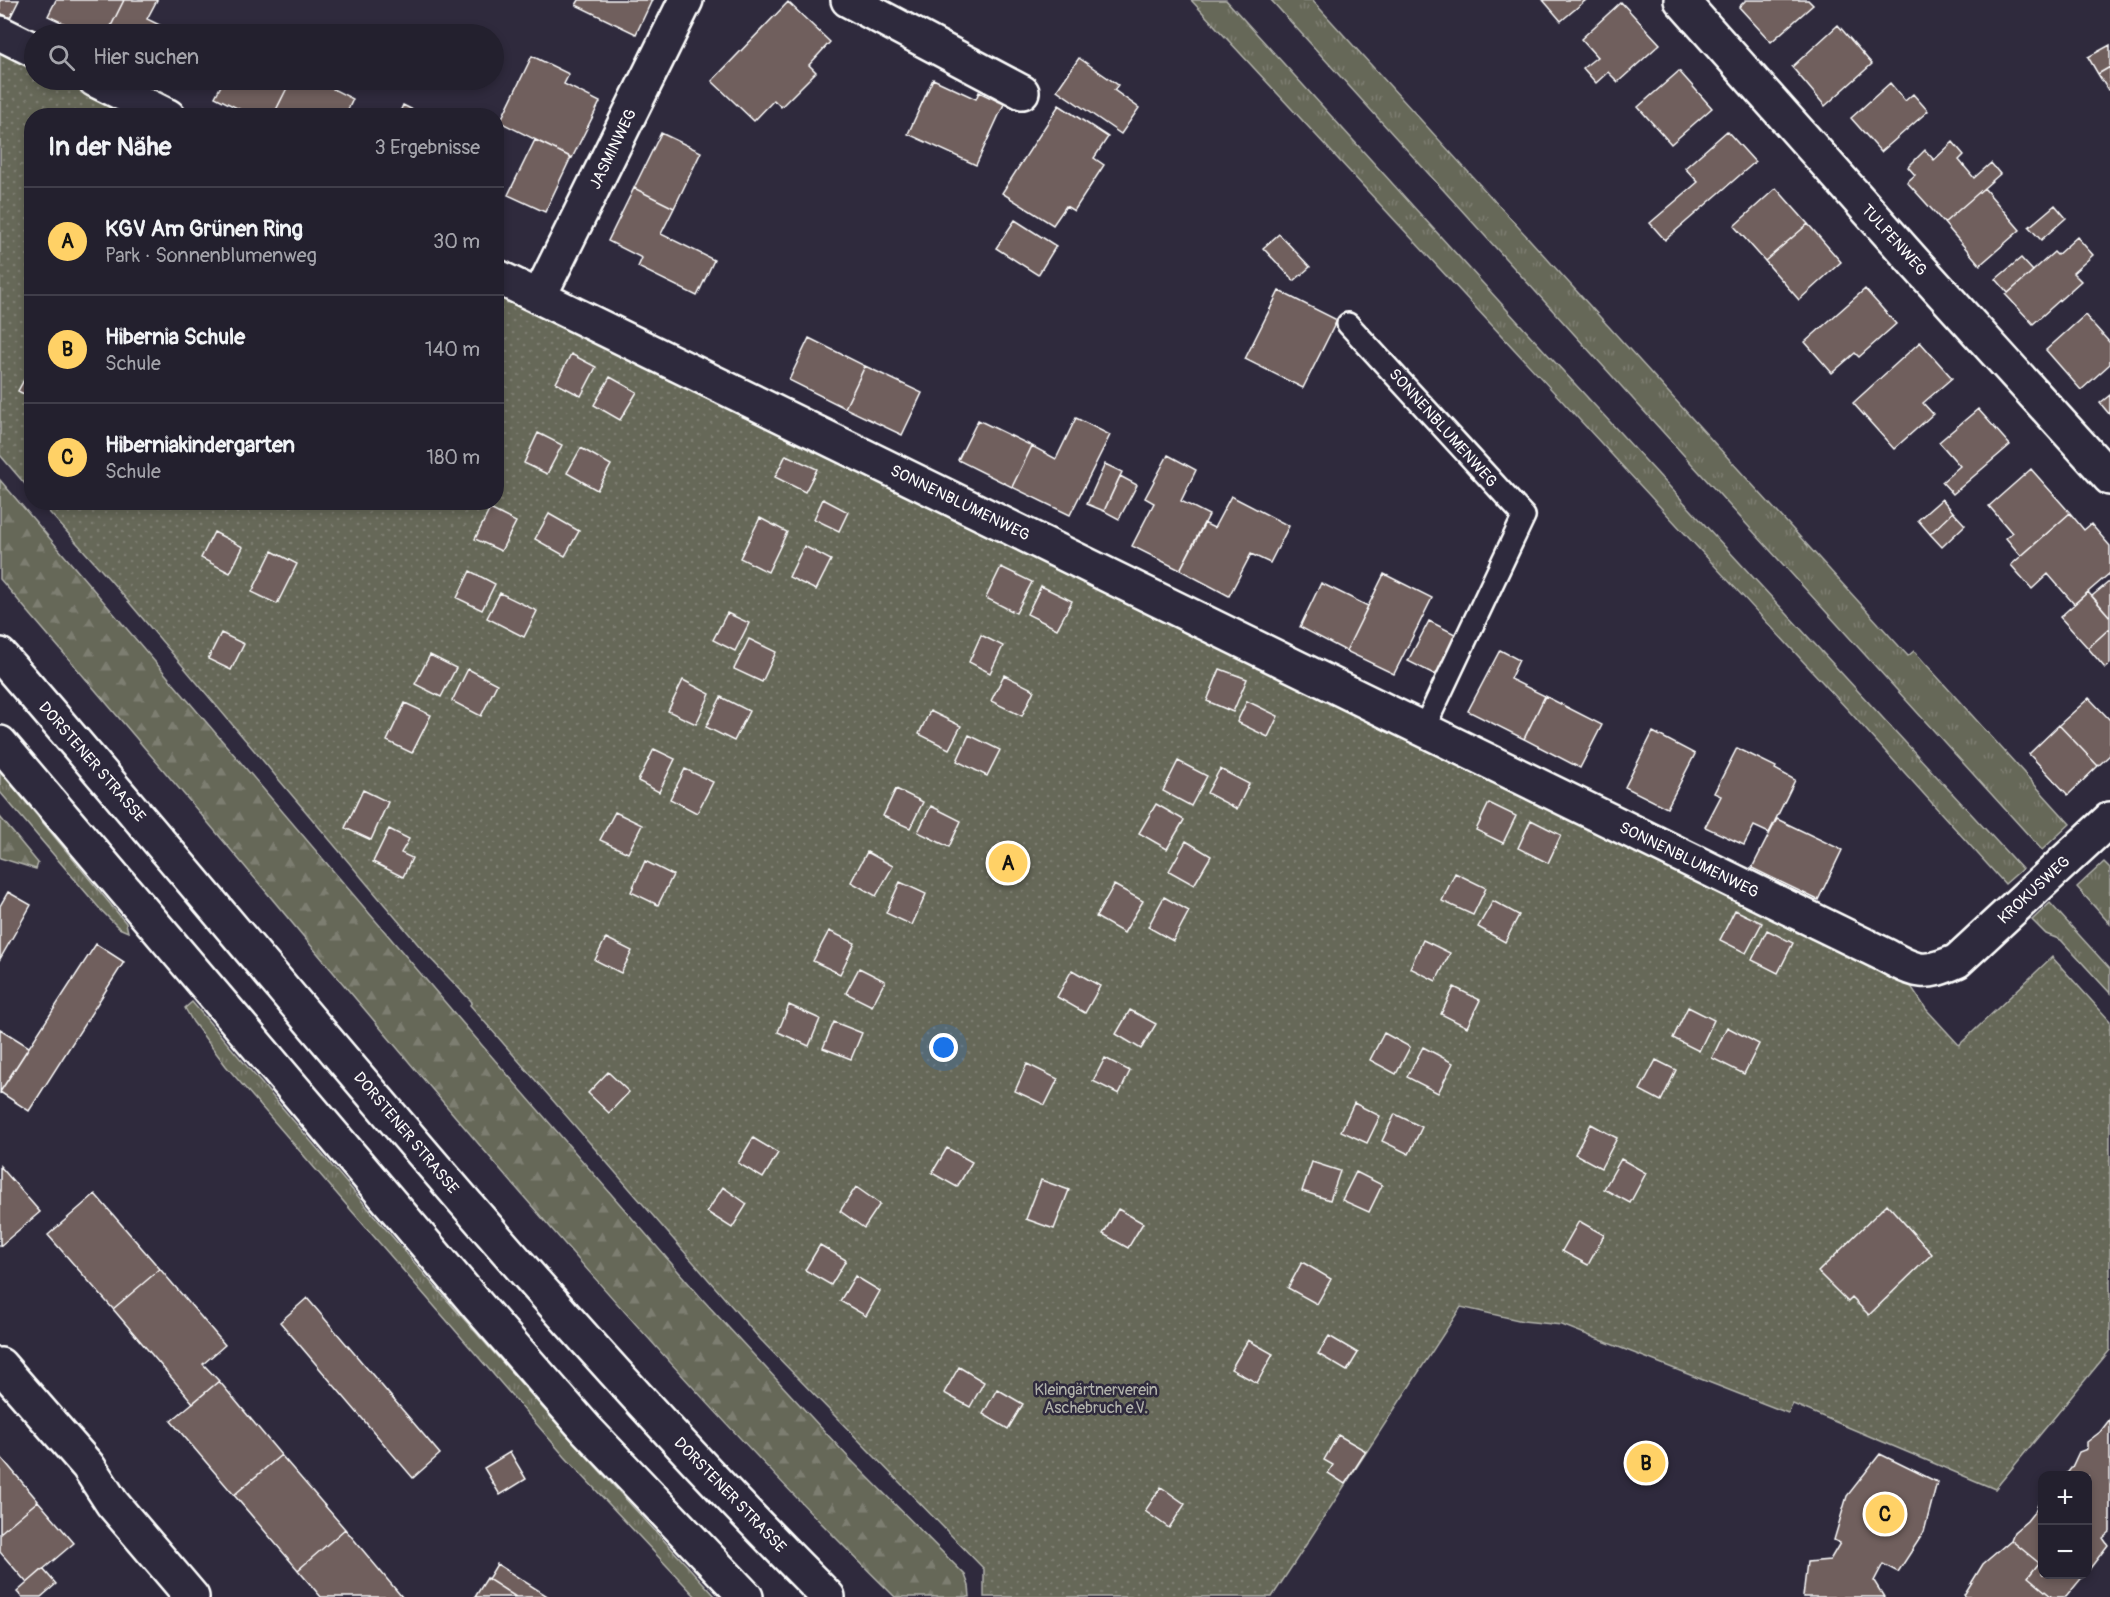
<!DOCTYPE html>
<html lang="de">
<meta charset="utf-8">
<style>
:root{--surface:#23202e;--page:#2f2d3a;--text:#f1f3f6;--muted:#a3a3aa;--line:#403e4a;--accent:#ffd166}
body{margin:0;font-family:Pangolin,sans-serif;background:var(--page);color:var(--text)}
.controls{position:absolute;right:18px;bottom:18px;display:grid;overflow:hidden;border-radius:12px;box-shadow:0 3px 9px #0003}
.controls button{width:54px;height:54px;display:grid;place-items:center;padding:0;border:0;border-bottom:2px solid var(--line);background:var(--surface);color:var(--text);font:30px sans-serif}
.you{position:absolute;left:944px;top:1048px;width:21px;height:21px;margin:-15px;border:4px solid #fff;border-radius:50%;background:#1a73e8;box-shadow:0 0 0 9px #1a73e833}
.badge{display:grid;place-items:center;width:39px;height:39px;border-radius:50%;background:var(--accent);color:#111;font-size:20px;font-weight:700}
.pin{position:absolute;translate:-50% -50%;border:3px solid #fff;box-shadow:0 2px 6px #0006}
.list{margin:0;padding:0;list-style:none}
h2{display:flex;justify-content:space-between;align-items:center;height:78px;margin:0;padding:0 24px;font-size:26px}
h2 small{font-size:20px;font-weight:400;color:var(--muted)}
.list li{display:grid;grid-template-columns:39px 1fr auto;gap:18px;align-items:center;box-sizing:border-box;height:108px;padding:0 24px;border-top:2px solid var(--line)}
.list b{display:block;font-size:22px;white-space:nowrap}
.list p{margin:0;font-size:20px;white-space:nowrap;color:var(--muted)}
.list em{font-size:20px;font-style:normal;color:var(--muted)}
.icon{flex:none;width:33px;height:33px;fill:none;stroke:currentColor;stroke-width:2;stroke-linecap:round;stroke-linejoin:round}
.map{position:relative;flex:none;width:2110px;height:1597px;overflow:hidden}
.search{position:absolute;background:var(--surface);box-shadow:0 3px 9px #0003;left:24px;top:24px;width:480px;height:66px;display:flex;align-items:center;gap:15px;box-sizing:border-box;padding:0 21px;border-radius:33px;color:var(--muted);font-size:22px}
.panel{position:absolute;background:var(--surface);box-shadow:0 3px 9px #0003;left:24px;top:108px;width:480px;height:402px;border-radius:24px}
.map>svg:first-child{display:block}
</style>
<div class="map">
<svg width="2110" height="1597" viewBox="0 0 2110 1597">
<defs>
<pattern id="grass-tufts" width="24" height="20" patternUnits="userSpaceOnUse" patternTransform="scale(1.5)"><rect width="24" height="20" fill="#666758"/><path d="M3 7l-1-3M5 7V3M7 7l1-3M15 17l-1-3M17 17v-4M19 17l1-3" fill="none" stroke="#7d7e71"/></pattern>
<pattern id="forest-firs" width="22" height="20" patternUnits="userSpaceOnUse" patternTransform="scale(1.5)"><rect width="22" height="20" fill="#666758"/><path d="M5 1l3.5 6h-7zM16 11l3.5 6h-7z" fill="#7d7e71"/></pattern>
<pattern id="garden-dots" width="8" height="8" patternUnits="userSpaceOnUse" patternTransform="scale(1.5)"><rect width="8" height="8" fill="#666758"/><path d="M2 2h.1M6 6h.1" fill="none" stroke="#7d7e71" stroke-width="1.8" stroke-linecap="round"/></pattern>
</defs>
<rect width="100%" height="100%" fill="#2f2a3d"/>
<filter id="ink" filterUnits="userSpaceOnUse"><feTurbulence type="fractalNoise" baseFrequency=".0167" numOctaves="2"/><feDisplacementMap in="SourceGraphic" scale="12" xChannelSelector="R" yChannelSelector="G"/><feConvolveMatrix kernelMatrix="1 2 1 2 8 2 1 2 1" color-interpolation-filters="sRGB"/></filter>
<g filter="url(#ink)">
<path fill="url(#grass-tufts)" stroke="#b2b3ac" stroke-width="1.5" d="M1191,0H1226L1528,333L2022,869L2005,884L1849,711Z
M1271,0H1312L1908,656L1914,651L2070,824L2042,850Z
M0,771L126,923L128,932L119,928L100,909L0,792Z
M2104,862L2110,868V924L2077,887Z
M2050,903L2110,969V993L2061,940L2046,934L2032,920Z
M192,1002L431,1282L564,1432L716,1597H696L565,1457L226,1066L193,1022L185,1008Z"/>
<path fill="url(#forest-firs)" stroke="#b2b3ac" stroke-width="1.5" d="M0,480L461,1021L704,1301L849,1458L965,1575L969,1586L970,1597H895C687,1393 500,1171 313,948C210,824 105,701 0,579Z
M0,817L38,863L36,869L0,858Z"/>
<path fill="url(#garden-dots)" stroke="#b2b3ac" stroke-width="1.5" d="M0,46L34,63V80H69L142,115L32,116L31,491L0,455Z
M497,289L1907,980L1926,1009L1959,1045L2052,957L2110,1021V1350L1995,1489L1793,1404L1788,1413L1562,1325L1523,1321L1461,1307L1272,1597H984V1569L760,1339L470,1005L472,1002L427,955L111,581L41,503L496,502Z"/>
<path fill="#705e5d" stroke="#fff" stroke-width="1.5" d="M0,0H19L10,18L0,13Z
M56,0H124L107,34H87L48,16Z
M124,0H157L147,19L176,33L175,34H107Z
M579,0H652L636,34L576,5Z
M1543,0H1586L1561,21Z
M1746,0H1808L1813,5L1771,42L1739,7Z
M788,2L830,42L809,65L816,72L781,107L774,100L754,121L712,81Z
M1621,2L1660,44L1618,82L1608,72L1596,83L1583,68L1597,57L1581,39Z
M1838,25L1872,64L1825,106L1792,67Z
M2110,45V67L2098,74L2088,57Z
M532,56L569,74L564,84L600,102L572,158L500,122Z
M1079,58L1118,85L1114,90L1139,108L1121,134L1057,90Z
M2110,67V89L2108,90L2098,74Z
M1679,71L1712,108L1671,144L1638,107Z
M933,79L976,99L979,92L1004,104L976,165L908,134Z
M224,80H291L273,116H253L215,97Z
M291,80H338L333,89L353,99L345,116H273Z
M1890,83L1905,101L1913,94L1928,111L1881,152L1851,118Z
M403,105L425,116H398Z
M1059,105L1108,137L1094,158L1104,165L1074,211L1066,206L1053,225L1002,193Z
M1727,131L1755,162L1665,240L1650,223L1698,182L1685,168Z
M661,133L701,152L674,208L634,188Z
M535,140L571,157L545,212L508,195Z
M1953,142L1964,155L1959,160L1974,178L1991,163L2000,174L1944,223L1907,182L1915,175L1908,167L1925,150L1934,160Z
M634,188L674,208L661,234L714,260L697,296L638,267L642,258L608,241Z
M1776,188L1808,224L1765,261L1734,226Z
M1984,188L2020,230L1980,265L1944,223Z
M2055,205L2066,218L2041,240L2029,227Z
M1015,220L1056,246L1038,275L996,248Z
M1808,224L1841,262L1799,300L1765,261Z
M1279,234L1310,267L1294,281L1263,248Z
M2077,237L2093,255L2073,273L2081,281L2033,324L2006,295L2054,252L2057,255Z
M2021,258L2033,271L2008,293L1996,279Z
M1865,289L1896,324L1859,357L1855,353L1832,373L1805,342Z
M1279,291L1337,320L1303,388L1245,359Z
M2085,315L2110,343V364L2081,390L2046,350Z
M809,338L865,366L845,408L789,380Z
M1920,342L1952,378L1923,403L1933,414L1894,449L1853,403Z
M571,354L596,367L581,396L556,383Z
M32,365V398L18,391Z
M865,366L922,393L902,435L845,408Z
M610,377L637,392L620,420L594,405Z
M2110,395V415L2100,403Z
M1978,409L2010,445L1953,494L1942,482L1960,466L1939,442Z
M1076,418L1110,435L1070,515L1012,487L1032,446L1056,459Z
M978,420L1032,446L1012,487L958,460Z
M538,433L562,445L547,474L524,463Z
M581,448L611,465L597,490L567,473Z
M786,455L817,469L805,492L775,477Z
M1168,455L1196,470L1181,501L1209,515L1180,570L1132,546L1154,503L1145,498Z
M1105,464L1122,472L1104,511L1087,504Z
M2031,469L2070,513L2021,556L2006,538L2012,533L1989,506Z
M1120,476L1137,485L1119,519L1104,511Z
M1231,496L1289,526L1270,563L1251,554L1229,596L1180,570L1204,523L1214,528Z
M823,499L848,512L839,531L814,519Z
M1942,499L1953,512L1930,534L1918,520Z
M490,509L516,522L501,551L475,539Z
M1953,512L1965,525L1942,547L1930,534Z
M2070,513L2084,530L2091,524L2110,546V573L2074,604L2048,574L2032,589L2011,565Z
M549,514L579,531L565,556L535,539Z
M760,518L787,532L768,572L740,558Z
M214,532L243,547L230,573L201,558Z
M804,546L831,560L816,590L789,577Z
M272,551L297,564L277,604L252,592Z
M1001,567L1032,582L1016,613L986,598Z
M470,571L495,584L482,610L457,598Z
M1384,574L1432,598L1394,674L1346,651Z
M2110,581V617L2092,596Z
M1321,583L1368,606L1346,651L1300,627Z
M1041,586L1072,601L1057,629L1027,614Z
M2088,592L2110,617V628L2088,648L2060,617Z
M500,593L537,611L524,637L487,618Z
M727,613L749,623L735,651L713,640Z
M1429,621L1457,635L1436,675L1408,661Z
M2110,628V664L2105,668L2088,648Z
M221,633L244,644L231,670L208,659Z
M981,635L1003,646L990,673L969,662Z
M749,639L776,652L762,682L734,669Z
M1500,650L1519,660L1510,679L1545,696L1524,739L1468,711Z
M430,655L456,668L441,697L415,684Z
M468,669L497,684L481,716L452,701Z
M1220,669L1247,679L1233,712L1207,701Z
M1004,675L1034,690L1022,716L991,701Z
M683,680L710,694L696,724L668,711Z
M1545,696L1602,725L1580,768L1524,739Z
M721,697L749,711L734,741L706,727Z
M2089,698L2110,720V755L2098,766L2059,725Z
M1247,701L1278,716L1268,737L1237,722Z
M405,703L431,715L412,753L387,741Z
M930,711L961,726L949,749L919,734Z
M2059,725L2098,766L2068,795L2029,754Z
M1653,732L1695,754L1667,808L1625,787Z
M969,735L1000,750L987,776L957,761Z
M1737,748L1776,767L1775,769L1795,780L1769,833L1754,826L1744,845L1705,827L1721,796L1714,793Z
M654,749L675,759L659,792L638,781Z
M1178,761L1207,776L1191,806L1163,791Z
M685,769L713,782L697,813L670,799Z
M1220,769L1249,784L1237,809L1207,793Z
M896,789L923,802L910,828L883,816Z
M363,790L388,802L371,840L345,828Z
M1489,803L1516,816L1503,843L1476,830Z
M1156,804L1184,820L1167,849L1139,833Z
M931,806L961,821L949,847L918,832Z
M615,812L642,825L628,853L600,840Z
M1777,819L1842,850L1818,900L1752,868Z
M1531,820L1561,835L1548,863L1518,848Z
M389,829L409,839L401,853L412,858L403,877L373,862Z
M1186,841L1211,856L1194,885L1169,871Z
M867,852L893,866L876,896L851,882Z
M645,861L673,875L658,905L631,892Z
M1455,873L1486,888L1473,915L1442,901Z
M900,882L926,894L912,925L886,913Z
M1114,885L1143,901L1124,933L1096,917Z
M8,892L31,905L0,959V906Z
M1164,897L1189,911L1173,941L1148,927Z
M1493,901L1519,915L1505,942L1478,927Z
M1735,910L1762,923L1746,953L1720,940Z
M1767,930L1793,943L1778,973L1752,960Z
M829,931L855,943L840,974L813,961Z
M606,938L632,951L621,973L595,960Z
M1423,940L1450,953L1436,981L1410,968Z
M96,944L124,962L29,1111L0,1092Z
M859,968L885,981L872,1006L846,993Z
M1072,970L1100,986L1085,1013L1057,997Z
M1454,987L1480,1000L1467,1027L1441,1014Z
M789,1005L820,1019L809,1046L778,1032Z
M1688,1007L1714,1020L1699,1051L1673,1038Z
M1130,1010L1156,1024L1141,1049L1116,1034Z
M834,1022L862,1033L851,1059L823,1048Z
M1727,1027L1759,1044L1744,1074L1712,1058Z
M0,1029L29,1047L0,1092Z
M1384,1033L1410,1047L1396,1074L1370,1060Z
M1423,1047L1453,1063L1438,1093L1407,1077Z
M1105,1058L1130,1071L1119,1094L1093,1081Z
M1656,1060L1676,1070L1661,1101L1640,1090Z
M1027,1064L1058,1079L1045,1105L1015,1091Z
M608,1072L629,1092L609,1113L588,1093Z
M1354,1103L1380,1116L1367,1143L1341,1131Z
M1395,1114L1422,1127L1409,1154L1382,1141Z
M1591,1124L1617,1138L1601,1168L1575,1154Z
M753,1138L778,1153L763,1178L738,1163Z
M947,1148L972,1162L957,1187L932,1173Z
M1621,1159L1646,1173L1630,1203L1604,1189Z
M1312,1162L1340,1171L1330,1200L1302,1191Z
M0,1166L40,1212L0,1246Z
M1356,1172L1382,1185L1369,1212L1342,1200Z
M1041,1180L1069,1190L1054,1229L1026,1219Z
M723,1187L747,1204L732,1228L707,1212Z
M856,1187L880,1204L864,1228L840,1211Z
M95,1194L160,1269L113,1309L48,1235Z
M1887,1204L1932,1254L1869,1315L1852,1298L1848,1302L1818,1272Z
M1118,1209L1143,1223L1128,1248L1103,1234Z
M1579,1221L1604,1235L1588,1265L1562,1251Z
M820,1245L846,1260L831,1285L805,1270Z
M1302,1262L1331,1279L1317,1304L1288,1288Z
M160,1269L225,1345L203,1364L219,1381L193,1403L113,1309Z
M855,1276L880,1291L866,1316L840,1301Z
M307,1298L440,1454L413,1478L280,1322Z
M1329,1336L1358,1353L1347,1371L1318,1354Z
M1248,1340L1273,1354L1257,1383L1231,1369Z
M959,1367L984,1382L970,1407L944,1393Z
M219,1381L281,1455L234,1495L171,1421Z
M997,1389L1023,1404L1008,1429L983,1414Z
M2110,1419V1532L2103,1538L2108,1545L2088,1571V1476H2065L2072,1467L2079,1452L2087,1449V1442L2100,1432Z
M1338,1435L1366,1451L1345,1484L1328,1473L1333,1465L1324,1460Z
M510,1452L526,1479L500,1495L484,1468Z
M1880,1454L1937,1482L1924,1532L1898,1572L1883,1564L1874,1581L1884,1597H1803L1807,1562L1830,1560L1840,1543L1834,1540L1847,1496Z
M281,1455L345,1529L298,1570L234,1495Z
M0,1456L38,1501L0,1533Z
M1161,1487L1185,1504L1169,1528L1145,1511Z
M2042,1496V1574H2085L2066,1597H2052L2028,1577L2039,1563L2011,1540L2014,1532L2027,1521L2035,1511Z
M38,1501L74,1543L27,1583L0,1552V1533Z
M345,1529L402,1597H321L298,1570Z
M2011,1540L2039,1563L2028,1577L2052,1597H1966L1964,1595L1983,1564Z
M497,1564L549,1597H516L488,1579Z
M43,1569L56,1584L41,1597H22L17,1592Z
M487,1578L488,1579L516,1597H475Z"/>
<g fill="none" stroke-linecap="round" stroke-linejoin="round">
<defs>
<path id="lane" d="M1348,324L1524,516L1423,730"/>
<path id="street" d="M848,0L1022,92
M1681,0L1915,263L2110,478
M0,33L34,50
M95,80L168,116
M496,276L1887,956C1917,973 1925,975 1957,961L2110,819
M539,297L686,0
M0,1365L88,1466L112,1503L192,1597"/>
<path id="primary" d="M0,655C274,971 532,1301 828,1597
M0,743L479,1307L586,1429L746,1597"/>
</defs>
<use href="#lane" stroke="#fff" stroke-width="26"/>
<use href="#street" stroke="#fff" stroke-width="38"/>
<use href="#primary" stroke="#fff" stroke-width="38"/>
<use href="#lane" stroke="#2f2a3d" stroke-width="21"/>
<use href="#street" stroke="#2f2a3d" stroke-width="33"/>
<use href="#primary" stroke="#2f2a3d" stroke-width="33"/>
</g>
</g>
<g text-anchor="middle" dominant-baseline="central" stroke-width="5" stroke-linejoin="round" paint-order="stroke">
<g font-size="16" fill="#fff" stroke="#2f2a3d">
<text transform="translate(613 149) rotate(-64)">JASMINWEG</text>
<text transform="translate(1894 240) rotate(48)">TULPENWEG</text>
<text transform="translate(1443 428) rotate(48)">SONNENBLUMENWEG</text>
<text transform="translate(960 503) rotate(26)">SONNENBLUMENWEG</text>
<text transform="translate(92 762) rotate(49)">DORSTENER STRASSE</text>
<text transform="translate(1689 860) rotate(26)">SONNENBLUMENWEG</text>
<text transform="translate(2034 890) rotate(-43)">KROKUSWEG</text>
<text transform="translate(406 1133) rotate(50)">DORSTENER STRASSE</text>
<text transform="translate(730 1495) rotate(46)">DORSTENER STRASSE</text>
</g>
<g font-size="16" fill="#b2b3ac" stroke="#2f2a3d">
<text x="1096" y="1390">Kleingärtnerverein<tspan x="1096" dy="18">Aschebruch e.V.</tspan></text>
</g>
</g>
</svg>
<div class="controls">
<button>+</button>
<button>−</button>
</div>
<div class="you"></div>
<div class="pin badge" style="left:1008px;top:863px">A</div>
<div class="pin badge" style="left:1646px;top:1463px">B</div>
<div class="pin badge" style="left:1885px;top:1514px">C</div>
<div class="search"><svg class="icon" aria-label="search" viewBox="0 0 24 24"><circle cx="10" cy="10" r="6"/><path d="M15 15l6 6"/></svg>Hier suchen</div>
<section class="panel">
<h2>In der Nähe<small>3 Ergebnisse</small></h2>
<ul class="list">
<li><span class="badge">A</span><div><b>KGV Am Grünen Ring</b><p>Park · Sonnenblumenweg</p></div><em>30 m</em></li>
<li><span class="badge">B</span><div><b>Hibernia Schule</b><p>Schule</p></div><em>140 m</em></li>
<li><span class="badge">C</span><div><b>Hiberniakindergarten</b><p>Schule</p></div><em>180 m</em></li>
</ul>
</section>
</div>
